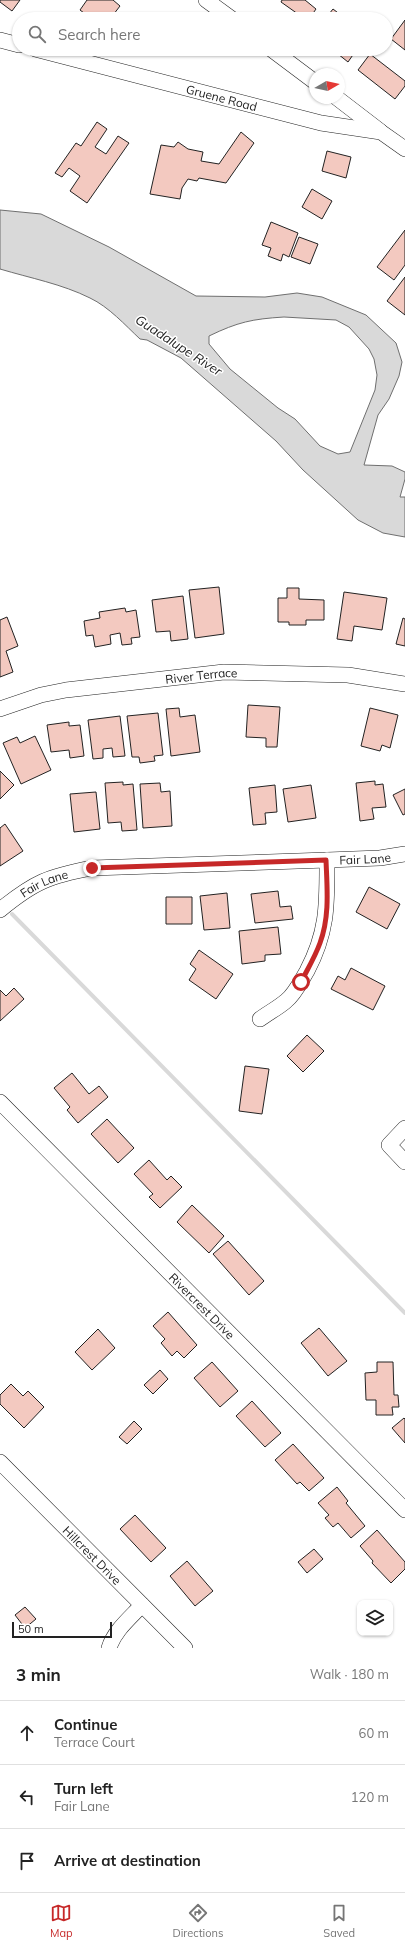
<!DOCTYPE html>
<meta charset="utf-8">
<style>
:root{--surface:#fff;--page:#f6f6f6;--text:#222;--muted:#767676;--line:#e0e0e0;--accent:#c62828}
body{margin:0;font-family:Mulish,sans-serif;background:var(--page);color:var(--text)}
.controls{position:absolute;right:12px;bottom:12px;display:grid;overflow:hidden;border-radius:8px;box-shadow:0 1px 3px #0004}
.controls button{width:36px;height:36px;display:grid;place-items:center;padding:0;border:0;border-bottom:1px solid var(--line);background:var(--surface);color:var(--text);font:20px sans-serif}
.compass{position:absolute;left:309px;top:68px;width:36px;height:36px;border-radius:50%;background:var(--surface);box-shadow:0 1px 3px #0004;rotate:81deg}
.scale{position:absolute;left:12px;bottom:10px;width:100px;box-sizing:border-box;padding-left:4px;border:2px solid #222;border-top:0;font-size:11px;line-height:14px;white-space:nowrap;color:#222;-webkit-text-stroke:3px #fff;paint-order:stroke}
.stop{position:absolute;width:12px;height:12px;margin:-9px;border:3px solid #c62828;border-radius:50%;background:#fff}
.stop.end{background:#c62828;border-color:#fff;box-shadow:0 1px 4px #0008}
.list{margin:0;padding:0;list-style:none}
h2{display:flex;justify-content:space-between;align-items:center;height:52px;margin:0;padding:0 16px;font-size:17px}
h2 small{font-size:13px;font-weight:400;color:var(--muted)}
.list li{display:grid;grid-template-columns:26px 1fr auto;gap:12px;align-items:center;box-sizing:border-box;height:64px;padding:0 16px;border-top:1px solid var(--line)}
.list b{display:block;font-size:15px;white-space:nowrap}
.list p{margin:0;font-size:13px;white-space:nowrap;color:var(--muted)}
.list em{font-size:13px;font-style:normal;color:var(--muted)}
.icon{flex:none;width:22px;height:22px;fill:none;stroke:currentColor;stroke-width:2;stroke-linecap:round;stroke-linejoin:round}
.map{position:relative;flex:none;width:405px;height:1648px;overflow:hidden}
.search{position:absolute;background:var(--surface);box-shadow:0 1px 3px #0004;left:12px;right:12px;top:12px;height:44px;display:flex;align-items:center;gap:10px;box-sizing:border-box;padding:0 14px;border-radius:22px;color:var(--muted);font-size:15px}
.sheet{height:244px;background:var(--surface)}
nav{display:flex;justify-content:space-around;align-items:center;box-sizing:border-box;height:56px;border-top:1px solid var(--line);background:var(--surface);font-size:11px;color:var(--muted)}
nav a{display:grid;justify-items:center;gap:2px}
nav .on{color:var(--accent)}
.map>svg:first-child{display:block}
</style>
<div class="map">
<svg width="405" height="1648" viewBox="0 0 405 1648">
<rect width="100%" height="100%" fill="#fff"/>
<path fill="#d9d9d9" stroke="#6f6f6f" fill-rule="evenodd" d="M0,210L41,214L109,247L196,296L265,297L297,293L322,297L366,315L396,343L402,362L399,376L389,399L378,415L364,465L392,466L405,472V479L400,497H405V537L383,533L358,520L303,470L276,441L181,358L147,340L140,339C125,325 109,307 90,298C62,284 30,278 0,269ZM284,317L336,320L349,327L369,349L374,359L377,375L375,390L350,452L338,454L320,446L295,419L278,408L230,369L209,344V336C238,322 252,319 284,317Z"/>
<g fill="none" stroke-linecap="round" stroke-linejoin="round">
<path stroke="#d9d9d9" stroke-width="4" d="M12,914L405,1313"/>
</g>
<path fill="#f3c9c0" stroke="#222" d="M0,0H20L12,11L0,2Z
M87,0H113L120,6L110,19H92L80,10Z
M282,0H305L316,9L309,19H305L281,2Z
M333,9L346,19H325Z
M405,20V50L391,39Z
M342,49H357L348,62L338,54Z
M370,54L405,81V86L395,99L358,70Z
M97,122L107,129L95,147L106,154L118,136L129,143L87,203L70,191L80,176L69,168L62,177L55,173L76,143L81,146Z
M241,132L254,143L226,183L199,178L197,181L188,179L182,188L180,199L150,194L161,145L174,147L178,142L188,149L203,152L201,161L219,164Z
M327,151L351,157L346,178L322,171Z
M312,189L332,201L322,219L302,207Z
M271,222L298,233L289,257L283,254L281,261L268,256L271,248L262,245Z
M405,230V265L394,280L377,267Z
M299,237L318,244L310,264L291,257Z
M405,277V315L387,301Z
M219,587L224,634L195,638L189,590Z
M287,588H299V599L324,600V620H306V625H289V622H278V598H287Z
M344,592L387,598L382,630L354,626L352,641L337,639Z
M183,596L188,639L171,641L170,631L156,632L152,600Z
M125,608L126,612L136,610L140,637L131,638L132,644L122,645L120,633L110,635L111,644L95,647L93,635L86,636L84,621L100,618L99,612Z
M7,617L18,646L6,651L13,672L0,677V620Z
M403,618L405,619V646L396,644Z
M248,705L280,707L277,747H266V738L246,737Z
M179,708L180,717L195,715L200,752L171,756L166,709Z
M370,708L398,715L390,748L382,745L380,751L361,746Z
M158,713L163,755L154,756L155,761L140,763L139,757H132L127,716Z
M120,716L125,756L113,757L112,748L103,749V758L93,759L88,720Z
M69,722V726L80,725L84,756L70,758L69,750L51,752L47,725Z
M35,736L51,770L21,784L3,743L17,737L20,743Z
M0,771L14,785L0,799Z
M375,781V785L383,784L386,807L372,808L374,819L360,821L356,783Z
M123,782V785L133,784L137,830L122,831L121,822L108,823L105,783Z
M160,783L161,792L170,791L172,826L143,828L140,784Z
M275,785L277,812L265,813L266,824L253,825L249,788Z
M311,785L316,818L288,822L283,789Z
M405,789V814L403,815L393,795Z
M96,792L100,829L74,832L70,794Z
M5,824L23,851L0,866V828Z
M369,887L400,904L387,929L356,912Z
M278,891L280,907L291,906L293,919L255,923L251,894Z
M227,893L230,928L204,930L200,896Z
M166,897H192V924H166Z
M278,927L281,954L265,955V961L242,964L239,931Z
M199,950L233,974L216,999L189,980L196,969L190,964Z
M351,968L385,986L373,1010L331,989L338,976L345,980Z
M14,988L24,999L0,1021V990L6,996Z
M307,1035L324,1051L303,1072L287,1056Z
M245,1066L269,1069L262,1114L239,1111Z
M72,1073L89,1094L99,1086L108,1097L78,1123L67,1110L70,1107L54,1088Z
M107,1119L134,1148L118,1163L91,1134Z
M149,1160L167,1180L171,1176L182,1187L160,1208L149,1197L153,1194L134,1174Z
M192,1205L224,1236L209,1253L177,1222Z
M228,1241L264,1281L249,1295L213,1254Z
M168,1312L197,1345L184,1358L177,1351L172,1356L161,1343L165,1339L153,1326Z
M319,1328L347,1361L328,1376L301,1343Z
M98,1329L115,1348L92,1370L75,1352Z
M212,1362L238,1391L220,1407L194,1378Z
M377,1362H393L394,1395H398L399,1407H392L393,1415H376V1400H366L365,1373L377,1372Z
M160,1370L168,1379L153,1394L144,1385Z
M11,1384L23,1396L28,1391L44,1407L24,1428L0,1404V1395Z
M252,1401L281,1433L265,1447L236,1416Z
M404,1418L405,1419V1443L392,1428Z
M134,1421L142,1429L127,1444L119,1437Z
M293,1444L324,1478L309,1491L300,1482L297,1484L275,1460Z
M337,1487L348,1501L346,1503L365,1526L351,1538L338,1523L333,1527L325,1518L329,1515L318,1503Z
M135,1515L166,1548L151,1562L120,1529Z
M377,1530L405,1562V1569L391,1583L372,1563L373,1561L360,1546Z
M314,1549L323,1559L307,1573L298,1562Z
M187,1561L213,1591L195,1606L170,1576Z
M25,1607L36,1619L25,1628L15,1615Z"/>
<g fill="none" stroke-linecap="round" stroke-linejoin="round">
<defs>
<g id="minor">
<path d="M206,0L232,19"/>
<path d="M0,40L19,45"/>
<path id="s1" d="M35,49L321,123L381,132L405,149"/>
<path d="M271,49L315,82"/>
<path d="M337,98L380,131"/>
<path id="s2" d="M0,709L41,695L66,690L224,672L348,675L405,684"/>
<path id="s3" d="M0,910C34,882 49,876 92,868L327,860L380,858L405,854"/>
<path d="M260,1019C268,1013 278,1008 286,1001C295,994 301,981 307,971C328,931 327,904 327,860"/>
<path id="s4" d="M0,1102L405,1510"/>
<path d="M405,1128L389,1145L405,1162"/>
<path id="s5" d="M0,1462L185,1648"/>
<path d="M109,1648C114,1631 130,1618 142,1605"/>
</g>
</defs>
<use href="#minor" stroke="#222" stroke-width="16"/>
<use href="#minor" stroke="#fff" stroke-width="15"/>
</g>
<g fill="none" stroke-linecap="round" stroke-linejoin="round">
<path stroke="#c62828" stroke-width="5" d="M92,868L326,860C327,888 330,916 320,943C315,957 307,970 301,982"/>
</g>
<g text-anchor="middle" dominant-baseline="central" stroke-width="3" stroke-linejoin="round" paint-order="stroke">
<g font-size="12" fill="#222" stroke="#fff">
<text stroke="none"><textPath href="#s1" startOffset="193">Gruene Road</textPath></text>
<text stroke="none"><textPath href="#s2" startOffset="205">River Terrace</textPath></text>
<text stroke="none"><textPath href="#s3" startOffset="376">Fair Lane</textPath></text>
<text stroke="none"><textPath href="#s3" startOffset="52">Fair Lane</textPath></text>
<text stroke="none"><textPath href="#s4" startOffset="287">Rivercrest Drive</textPath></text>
<text stroke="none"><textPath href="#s5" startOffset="131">Hillcrest Drive</textPath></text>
</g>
<g font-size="13" font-style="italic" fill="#222" stroke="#fff">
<text transform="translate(179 345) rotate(33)">Guadalupe River</text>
</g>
</g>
</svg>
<div class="controls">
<button><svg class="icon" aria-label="layers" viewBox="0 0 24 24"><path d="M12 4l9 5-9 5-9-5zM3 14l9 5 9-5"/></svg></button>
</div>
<svg class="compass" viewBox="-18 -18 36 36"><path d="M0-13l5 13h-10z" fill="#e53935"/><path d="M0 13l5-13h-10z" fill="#767676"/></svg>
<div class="scale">50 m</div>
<div class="stop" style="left:301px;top:982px"></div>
<div class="stop end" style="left:92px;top:868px"></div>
<div class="search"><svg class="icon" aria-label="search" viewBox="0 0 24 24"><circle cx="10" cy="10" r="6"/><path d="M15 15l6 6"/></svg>Search here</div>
</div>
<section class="sheet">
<h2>3 min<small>Walk · 180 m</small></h2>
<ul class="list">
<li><svg class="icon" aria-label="ahead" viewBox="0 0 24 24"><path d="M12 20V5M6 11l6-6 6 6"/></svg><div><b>Continue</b><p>Terrace Court</p></div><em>60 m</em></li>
<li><svg class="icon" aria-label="left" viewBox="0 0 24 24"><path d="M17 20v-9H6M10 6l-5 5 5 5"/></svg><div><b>Turn left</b><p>Fair Lane</p></div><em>120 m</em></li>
<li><svg class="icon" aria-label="arrive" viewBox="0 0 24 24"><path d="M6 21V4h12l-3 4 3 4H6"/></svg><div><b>Arrive at destination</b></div></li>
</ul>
</section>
<nav>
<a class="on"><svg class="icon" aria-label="map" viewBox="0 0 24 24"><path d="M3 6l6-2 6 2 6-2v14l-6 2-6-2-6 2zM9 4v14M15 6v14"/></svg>Map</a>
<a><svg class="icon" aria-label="directions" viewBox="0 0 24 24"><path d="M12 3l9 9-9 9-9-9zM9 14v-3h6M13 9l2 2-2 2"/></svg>Directions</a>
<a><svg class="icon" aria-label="saved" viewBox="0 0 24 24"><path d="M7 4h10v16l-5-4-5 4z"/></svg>Saved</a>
</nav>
